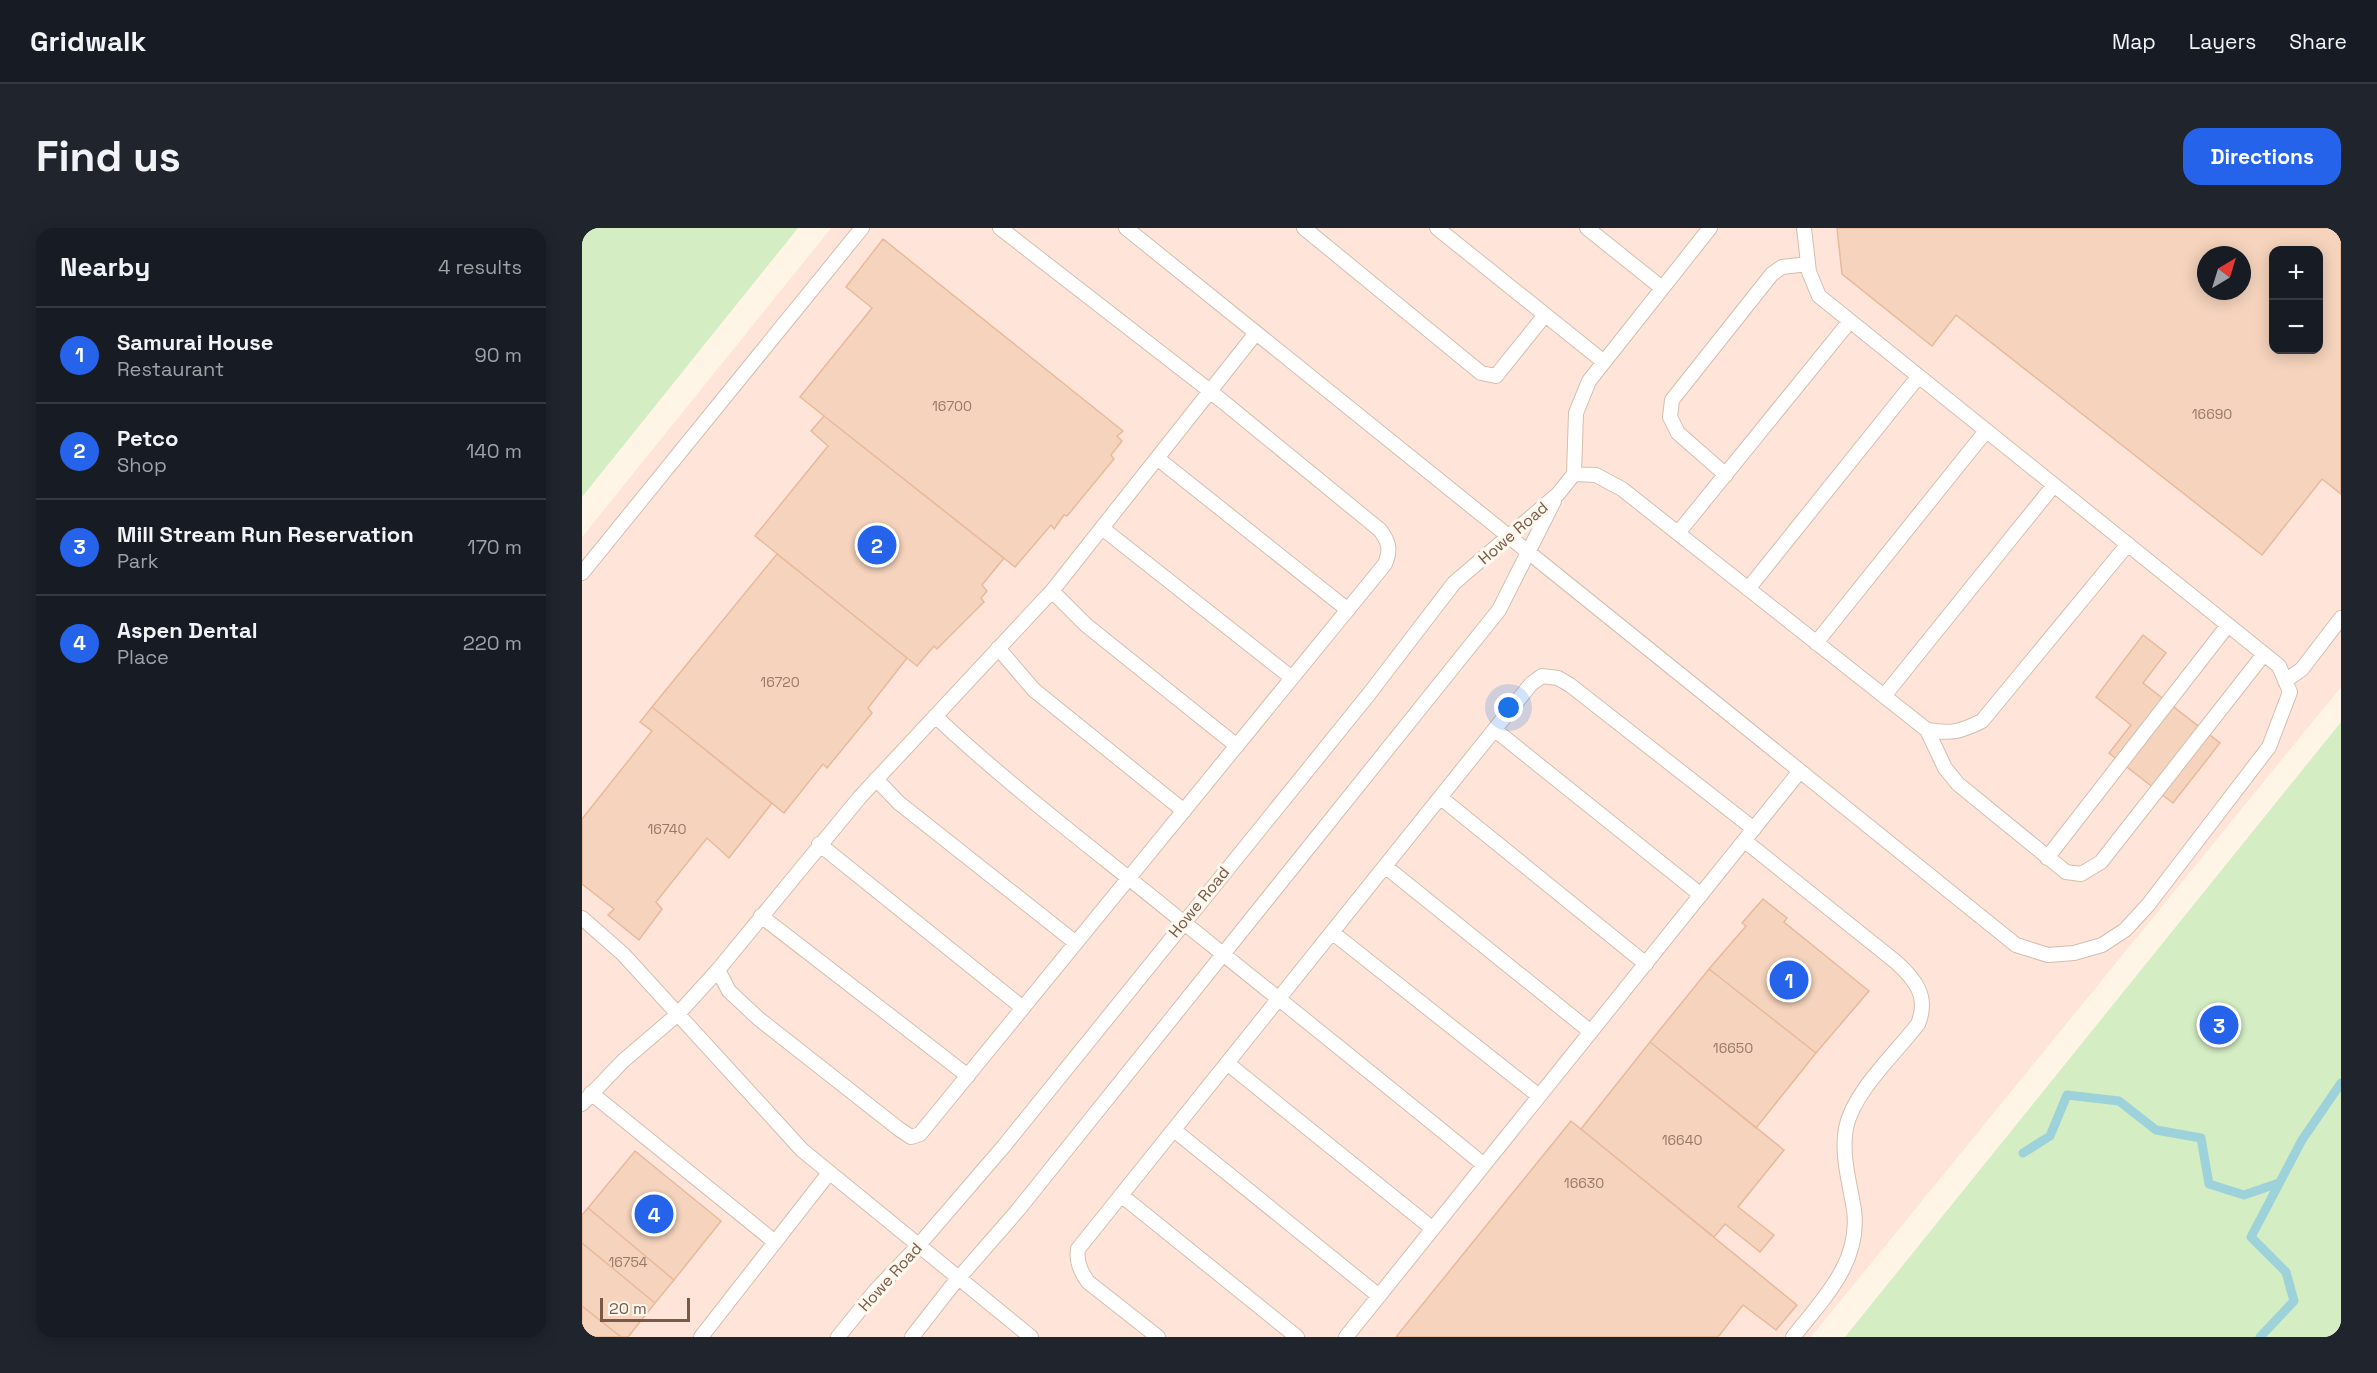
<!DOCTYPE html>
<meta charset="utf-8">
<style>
:root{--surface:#171b24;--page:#20242c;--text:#f1f3f6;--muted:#9ea1a6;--line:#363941;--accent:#2563eb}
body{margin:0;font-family:"Space Grotesk",sans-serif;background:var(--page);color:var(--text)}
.controls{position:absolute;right:18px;top:18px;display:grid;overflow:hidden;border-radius:12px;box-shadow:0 3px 15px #0003}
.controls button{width:54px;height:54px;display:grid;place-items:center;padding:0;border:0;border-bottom:2px solid var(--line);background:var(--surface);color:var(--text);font:30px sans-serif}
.compass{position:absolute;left:1615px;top:18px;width:54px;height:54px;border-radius:50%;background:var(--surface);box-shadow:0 3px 15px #0003;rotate:38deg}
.scale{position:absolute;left:18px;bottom:15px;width:90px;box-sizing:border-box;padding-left:6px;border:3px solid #795a49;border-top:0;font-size:16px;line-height:21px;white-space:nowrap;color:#795a49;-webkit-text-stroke:4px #fff8ee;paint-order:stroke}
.you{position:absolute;left:927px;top:480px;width:21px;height:21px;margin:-15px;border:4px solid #fff;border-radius:50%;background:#1a73e8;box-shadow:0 0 0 9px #1a73e833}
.badge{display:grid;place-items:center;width:39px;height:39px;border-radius:50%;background:var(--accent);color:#fff;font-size:20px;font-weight:700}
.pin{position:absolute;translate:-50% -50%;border:3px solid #fff;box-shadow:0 2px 6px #0006}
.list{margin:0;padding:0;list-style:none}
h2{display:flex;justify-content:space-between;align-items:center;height:78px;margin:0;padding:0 24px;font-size:26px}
h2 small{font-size:20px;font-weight:400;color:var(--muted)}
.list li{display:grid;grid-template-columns:39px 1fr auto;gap:18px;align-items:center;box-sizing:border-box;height:96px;padding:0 24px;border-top:2px solid var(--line)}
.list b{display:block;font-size:22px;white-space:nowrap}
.list p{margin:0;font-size:20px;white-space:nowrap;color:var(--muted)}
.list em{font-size:20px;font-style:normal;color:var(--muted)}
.map{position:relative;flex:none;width:1759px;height:1109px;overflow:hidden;border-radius:18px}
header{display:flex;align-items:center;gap:36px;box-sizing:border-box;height:84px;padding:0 30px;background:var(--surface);border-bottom:2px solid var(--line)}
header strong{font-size:28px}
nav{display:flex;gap:33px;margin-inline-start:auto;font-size:21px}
.intro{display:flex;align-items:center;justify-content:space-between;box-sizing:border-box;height:144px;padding:0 36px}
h1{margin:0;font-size:42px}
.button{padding:15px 27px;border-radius:18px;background:var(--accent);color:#fff;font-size:21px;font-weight:700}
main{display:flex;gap:36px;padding:0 36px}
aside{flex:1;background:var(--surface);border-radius:18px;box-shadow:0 3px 15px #0003}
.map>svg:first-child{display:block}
</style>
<header>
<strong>Gridwalk</strong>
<nav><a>Map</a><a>Layers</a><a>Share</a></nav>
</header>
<div class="intro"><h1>Find us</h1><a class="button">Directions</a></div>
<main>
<aside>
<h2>Nearby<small>4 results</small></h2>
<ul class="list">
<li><span class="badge">1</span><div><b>Samurai House</b><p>Restaurant</p></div><em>90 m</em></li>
<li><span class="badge">2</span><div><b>Petco</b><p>Shop</p></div><em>140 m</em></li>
<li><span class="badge">3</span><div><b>Mill Stream Run Reservation</b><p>Park</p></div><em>170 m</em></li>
<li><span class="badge">4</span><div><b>Aspen Dental</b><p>Place</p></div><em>220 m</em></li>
</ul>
</aside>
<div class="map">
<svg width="1759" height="1109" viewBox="0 0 1759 1109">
<rect width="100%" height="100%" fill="#fef5e6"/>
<path fill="#ffe5d9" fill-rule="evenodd" d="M249,0H1759V459L1229,1109H0V309ZM1692,22H1736V122H1692ZM1624,27H1660V63H1624Z"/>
<path fill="#d4edc3" d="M0,0H216L0,269Z
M1759,494V1109H1263Z"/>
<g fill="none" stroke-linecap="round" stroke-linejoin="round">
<path stroke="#9ed2db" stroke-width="9" d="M1441,925L1468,908L1485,867L1537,873L1574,902L1619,910L1627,956L1662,967L1697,955
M1678,1109L1712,1073L1704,1044L1669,1009L1720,912L1759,855"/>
</g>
<path fill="#f5d3bc" stroke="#e9b99b" stroke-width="1.5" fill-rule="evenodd" d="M1255,0H1759V266L1740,251L1680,327L1374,87L1350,118L1260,46ZM1692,22H1736V122H1692ZM1624,27H1660V63H1624Z
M301,11L541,203L535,208L540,213L529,227L532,231L485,288L482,287L472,301L469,297L433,339L218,169L290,80L264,59Z
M242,188L422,330L400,357L405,363L399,370L402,374L355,421L352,418L335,438L173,308L246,218L229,203Z
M195,326L325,430L286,480L290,485L245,540L241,536L202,585L70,479Z
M1561,407L1584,425L1561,455L1638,515L1591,575L1527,525L1549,497L1514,469Z
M70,479L190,575L147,630L125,610L74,674L80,681L57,712L26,687L32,681L0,656V591L70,503L58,494Z
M1181,671L1205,690L1202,694L1287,763L1234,825L1127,741L1164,698L1160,695Z
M1127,741L1234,825L1174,900L1068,814Z
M1068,814L1202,922L1156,979L1192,1007L1178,1024L1143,996L1132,1009L999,901Z
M989,893L1215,1077L1194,1102L1161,1077L1136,1109H814Z
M53,923L139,993L92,1052L6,980Z
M6,980L92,1052L73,1075L0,1015V987Z
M0,1015L73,1075L46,1109H39L0,1078Z
M0,1078L39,1109H0Z"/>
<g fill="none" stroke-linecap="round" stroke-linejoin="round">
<defs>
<path id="service" d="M544,0L1434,717L1466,727L1492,725L1520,717L1543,702L1566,677L1687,519L1708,464L1697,438L1237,68L1227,44L1222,0
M722,0L899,145L914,148L963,87
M855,0L1022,134
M1005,0L1080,60
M575,230L766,382
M992,246L994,185L1007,153L1128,0
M1144,247L1096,205L1088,189L1090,172L1190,46L1200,39L1226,36
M520,300L710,450
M1096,305L1268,93
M0,345L280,0
M1166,361L1336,149
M470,363L504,397L655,518
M1234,415L1404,203
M416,420L452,462L602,583
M1703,453L1720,441L1759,390
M1302,468L1472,257
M353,488C431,561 518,626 601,694C702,775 802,855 902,937
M913,502L1119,667
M1345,502C1369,506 1378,504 1400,493L1546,316
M294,551L317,575L494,715
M859,570L1064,736
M1163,613L1314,734C1334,752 1347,769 1336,796C1314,825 1271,864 1264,900C1259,927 1268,956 1272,982C1279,1034 1241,1071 1211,1109
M237,616L441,780
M1465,630L1646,397
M804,639L1009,804
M179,688L386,848
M0,690L41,726L220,922L449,1109
M751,705L957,868
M136,742L147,763L177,791L317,901L329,909L338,906L803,336C809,321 807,314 798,302L628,163L418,0
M645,835L851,1001
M9,865L193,1014
M0,876L41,833L96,786L136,742L278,569L470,363L674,105
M592,902L797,1068
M539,967L715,1109
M119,1109L247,945
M256,1109L294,1062L336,1018L422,918L787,466L872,355L976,266L992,246L1014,247L1040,261L1302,468L1345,502L1363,540L1376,556L1484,644L1499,646L1519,634L1682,426
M330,1109L369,1059L436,982L917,382L972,273
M576,1109L506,1054C499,1044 494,1034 496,1021L949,456L960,448L976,450L988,457L1172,601
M764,1109L1218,543"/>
</defs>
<use href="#service" stroke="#d3beae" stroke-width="16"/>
<use href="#service" stroke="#fff" stroke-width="14"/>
</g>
<g text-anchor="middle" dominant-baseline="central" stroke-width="6" stroke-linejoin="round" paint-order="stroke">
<g font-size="14" fill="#987866">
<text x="370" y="178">16700</text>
<text x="1630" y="186">16690</text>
<text x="198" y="454">16720</text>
<text x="85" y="601">16740</text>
<text x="1151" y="820">16650</text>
<text x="1100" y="912">16640</text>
<text x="1002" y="955">16630</text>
<text x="46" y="1034">16754</text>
</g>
<g font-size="16" fill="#795a49" stroke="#fff8ee">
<text transform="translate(931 305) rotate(-41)">Howe Road</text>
<text transform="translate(617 674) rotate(-51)">Howe Road</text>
<text transform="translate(308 1049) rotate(-48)">Howe Road</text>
</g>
</g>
</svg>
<div class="controls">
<button>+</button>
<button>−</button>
</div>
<svg class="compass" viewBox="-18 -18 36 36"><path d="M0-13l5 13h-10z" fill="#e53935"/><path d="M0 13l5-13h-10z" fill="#9ea1a6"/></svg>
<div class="scale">20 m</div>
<div class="you"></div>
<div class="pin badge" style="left:1207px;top:752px">1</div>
<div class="pin badge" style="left:295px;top:317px">2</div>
<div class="pin badge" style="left:1637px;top:797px">3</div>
<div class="pin badge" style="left:72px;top:986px">4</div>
</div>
</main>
